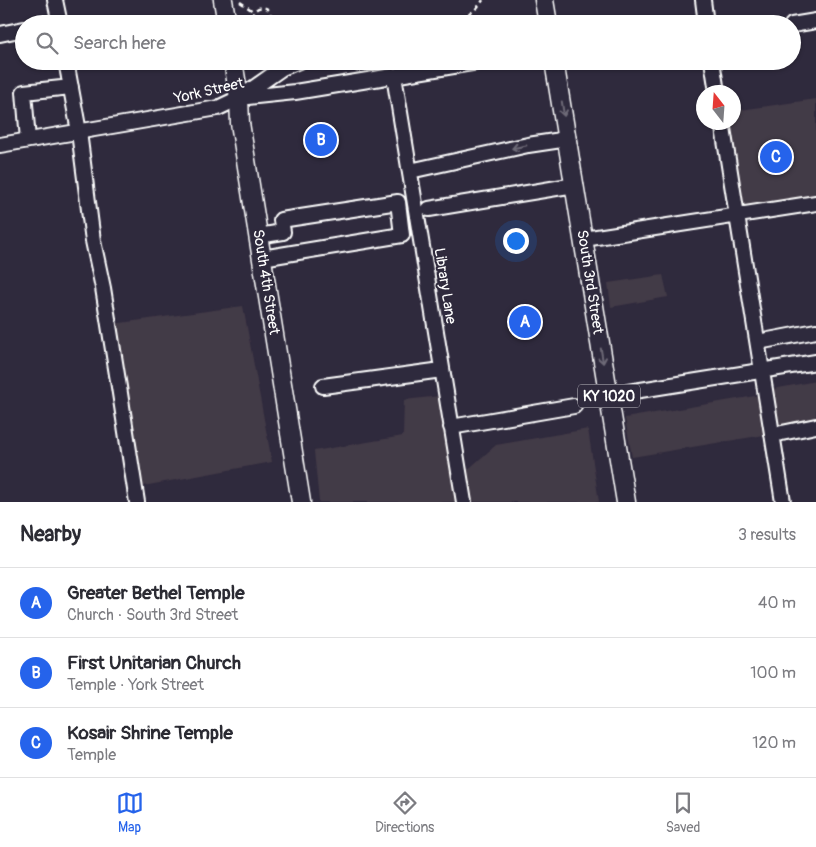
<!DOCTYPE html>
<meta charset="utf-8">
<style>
:root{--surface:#fff;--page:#f7f7f7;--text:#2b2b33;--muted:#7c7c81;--line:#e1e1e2;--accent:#2563eb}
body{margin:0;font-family:Pangolin,sans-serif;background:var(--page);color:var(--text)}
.compass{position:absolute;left:696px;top:85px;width:45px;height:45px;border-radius:50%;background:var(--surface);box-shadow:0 1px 4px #0004;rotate:343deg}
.you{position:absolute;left:515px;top:240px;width:18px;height:18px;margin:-12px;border:4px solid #fff;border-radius:50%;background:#1a73e8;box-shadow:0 0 0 8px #1a73e833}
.badge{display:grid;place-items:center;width:32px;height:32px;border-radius:50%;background:var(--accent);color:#fff;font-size:16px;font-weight:700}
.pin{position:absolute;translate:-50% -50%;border:2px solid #fff;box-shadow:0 1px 5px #0006}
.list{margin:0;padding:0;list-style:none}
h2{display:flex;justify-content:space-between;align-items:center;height:65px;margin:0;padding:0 20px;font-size:21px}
h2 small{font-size:16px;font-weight:400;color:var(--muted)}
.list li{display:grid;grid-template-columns:32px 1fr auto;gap:15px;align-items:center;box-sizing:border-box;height:70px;padding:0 20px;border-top:1px solid var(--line)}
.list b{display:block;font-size:19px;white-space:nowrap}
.list p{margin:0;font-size:16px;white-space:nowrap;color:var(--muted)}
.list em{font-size:16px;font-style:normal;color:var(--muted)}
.icon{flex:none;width:28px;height:28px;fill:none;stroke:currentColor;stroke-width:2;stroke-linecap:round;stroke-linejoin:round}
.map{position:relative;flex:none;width:816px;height:502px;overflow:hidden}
.search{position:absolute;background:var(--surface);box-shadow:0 1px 4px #0004;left:15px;right:15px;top:15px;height:55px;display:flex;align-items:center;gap:12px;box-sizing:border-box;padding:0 18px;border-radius:28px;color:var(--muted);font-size:19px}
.sheet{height:275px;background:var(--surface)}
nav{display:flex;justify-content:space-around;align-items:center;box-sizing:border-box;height:70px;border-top:1px solid var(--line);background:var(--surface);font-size:14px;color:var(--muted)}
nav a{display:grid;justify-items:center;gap:2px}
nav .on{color:var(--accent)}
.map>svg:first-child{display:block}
</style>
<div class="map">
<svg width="816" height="502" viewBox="0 0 816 502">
<rect width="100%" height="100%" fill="#2f2a3d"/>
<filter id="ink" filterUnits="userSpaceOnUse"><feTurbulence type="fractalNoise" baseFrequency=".02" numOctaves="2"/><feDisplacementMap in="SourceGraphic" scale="10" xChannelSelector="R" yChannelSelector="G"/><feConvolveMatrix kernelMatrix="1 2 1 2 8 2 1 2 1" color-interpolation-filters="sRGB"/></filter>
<g filter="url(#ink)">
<path fill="#433a47" d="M816,99V198L746,210L735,181L730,141V123L734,122V111Z
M663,275L668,297L611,307L608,283Z
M243,306L272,462L138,487L113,324Z
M816,381V421L780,428L773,389Z
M761,395L770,434L632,457L625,418Z
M440,396L458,502H319L314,451L403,436L404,400Z
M588,429L599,502H469L465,472L496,445Z"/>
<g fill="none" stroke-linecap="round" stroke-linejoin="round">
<defs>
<path id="minor" d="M55,0L60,24
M703,0L706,24
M792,25L816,21
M0,34L24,29
M66,61L79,132L93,241L103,288L119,387L137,502
M712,61L717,92
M394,76L464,502
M241,97L282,68L299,61
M722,122L783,502
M28,140L24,92L71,87
M0,145L218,108L239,98L295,92L484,61
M410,171L528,145L568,139
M429,209L575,185
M258,236L283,232L281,220L398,202L402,235L262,258
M584,239L816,203
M758,342L816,331
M323,386L442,370
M609,395L816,362
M451,427L574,406
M772,435L816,426"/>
<path id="major" d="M223,0L227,24
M544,0L548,24
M233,61L239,98L240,123L301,502
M554,61L626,502"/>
</defs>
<use href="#minor" stroke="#fff" stroke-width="18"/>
<use href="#major" stroke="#fff" stroke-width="21"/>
<path stroke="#fff" stroke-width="2.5" stroke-dasharray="5 4" stroke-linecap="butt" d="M240,2L253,11
M270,20L276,24
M383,20L384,24
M462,21C469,13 477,10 483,0
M259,24C243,14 262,0 271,12L270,20L265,24"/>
<use href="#minor" stroke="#2f2a3d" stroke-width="14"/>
<use href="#major" stroke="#2f2a3d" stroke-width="18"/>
</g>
<defs><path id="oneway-shaft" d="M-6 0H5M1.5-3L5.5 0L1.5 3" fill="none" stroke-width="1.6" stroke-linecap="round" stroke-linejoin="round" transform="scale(1.25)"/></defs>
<g stroke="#6d6a77">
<use href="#oneway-shaft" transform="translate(563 109) rotate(81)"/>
<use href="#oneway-shaft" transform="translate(519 147) rotate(168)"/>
<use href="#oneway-shaft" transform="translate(602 356) rotate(81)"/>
</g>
</g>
<g text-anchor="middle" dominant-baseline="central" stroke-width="4" stroke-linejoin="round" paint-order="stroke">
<rect fill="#2f2a3d" stroke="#c1bfc5" stroke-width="1" x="578" y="384.5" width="62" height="23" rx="4"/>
<g font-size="14" font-weight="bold" fill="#fff">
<text x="609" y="396">KY 1020</text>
</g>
<g font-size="15" fill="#fff" stroke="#2f2a3d">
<text transform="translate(209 91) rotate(-13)">York Street</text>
<text transform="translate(266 282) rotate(81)">South 4th Street</text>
<text transform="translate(590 282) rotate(81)">South 3rd Street</text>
<text transform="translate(445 286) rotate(81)">Library Lane</text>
</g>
</g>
</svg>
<svg class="compass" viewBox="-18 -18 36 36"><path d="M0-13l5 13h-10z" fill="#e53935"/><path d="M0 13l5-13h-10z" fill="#7c7c81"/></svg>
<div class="you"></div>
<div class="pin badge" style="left:525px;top:322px">A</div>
<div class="pin badge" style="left:321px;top:140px">B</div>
<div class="pin badge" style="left:776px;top:157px">C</div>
<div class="search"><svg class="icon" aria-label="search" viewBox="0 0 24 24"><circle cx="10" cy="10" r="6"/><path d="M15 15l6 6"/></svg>Search here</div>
</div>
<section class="sheet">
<h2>Nearby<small>3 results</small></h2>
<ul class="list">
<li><span class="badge">A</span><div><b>Greater Bethel Temple</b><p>Church · South 3rd Street</p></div><em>40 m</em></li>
<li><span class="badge">B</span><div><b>First Unitarian Church</b><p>Temple · York Street</p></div><em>100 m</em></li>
<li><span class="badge">C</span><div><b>Kosair Shrine Temple</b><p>Temple</p></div><em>120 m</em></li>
</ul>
</section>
<nav>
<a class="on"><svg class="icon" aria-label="map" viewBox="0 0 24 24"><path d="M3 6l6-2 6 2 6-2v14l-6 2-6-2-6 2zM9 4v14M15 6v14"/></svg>Map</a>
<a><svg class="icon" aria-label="directions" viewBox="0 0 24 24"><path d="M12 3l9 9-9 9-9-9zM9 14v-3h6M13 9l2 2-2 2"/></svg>Directions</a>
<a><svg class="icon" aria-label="saved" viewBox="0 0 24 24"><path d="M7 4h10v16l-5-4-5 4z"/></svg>Saved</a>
</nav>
